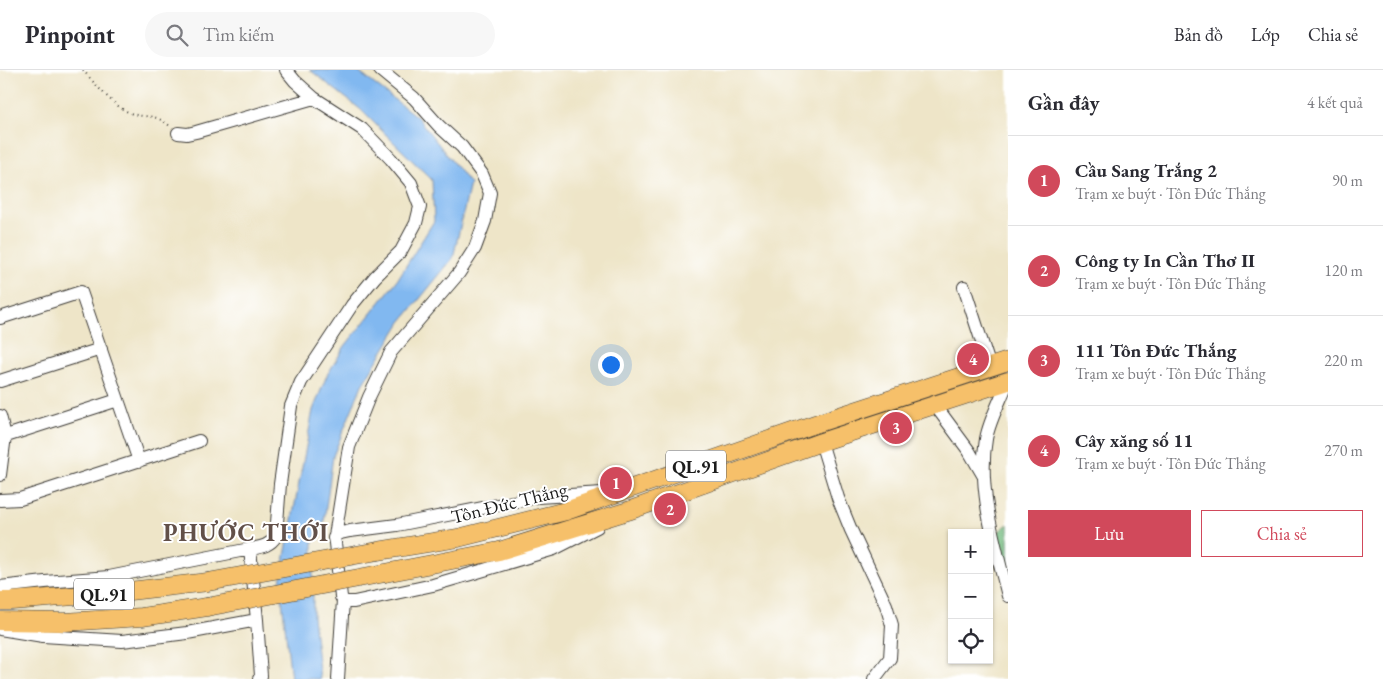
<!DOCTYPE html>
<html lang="vi">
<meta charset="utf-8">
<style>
:root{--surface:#fff;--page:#f7f7f7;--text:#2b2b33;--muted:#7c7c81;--line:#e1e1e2;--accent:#d1495b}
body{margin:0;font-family:"EB Garamond",serif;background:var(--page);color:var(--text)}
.controls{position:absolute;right:15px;bottom:15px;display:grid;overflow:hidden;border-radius:0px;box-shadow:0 1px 4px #0004}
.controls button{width:45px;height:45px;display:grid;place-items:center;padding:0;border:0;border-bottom:1px solid var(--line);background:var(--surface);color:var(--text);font:25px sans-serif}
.you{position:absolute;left:610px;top:294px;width:18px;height:18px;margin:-12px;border:4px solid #fff;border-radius:50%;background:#1a73e8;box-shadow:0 0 0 8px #1a73e833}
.badge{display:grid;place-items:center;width:32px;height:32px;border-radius:50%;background:var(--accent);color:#fff;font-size:16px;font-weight:700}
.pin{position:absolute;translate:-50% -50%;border:2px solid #fff;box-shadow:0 1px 5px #0006}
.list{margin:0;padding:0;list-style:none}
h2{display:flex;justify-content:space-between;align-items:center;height:65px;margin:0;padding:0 20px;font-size:21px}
h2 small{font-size:16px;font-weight:400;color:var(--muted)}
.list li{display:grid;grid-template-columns:32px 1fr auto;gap:15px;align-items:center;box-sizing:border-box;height:90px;padding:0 20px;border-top:1px solid var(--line)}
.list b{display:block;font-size:19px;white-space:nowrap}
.list p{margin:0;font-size:16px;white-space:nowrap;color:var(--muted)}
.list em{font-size:16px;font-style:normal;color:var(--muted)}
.actions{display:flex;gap:10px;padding:15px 20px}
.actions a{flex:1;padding:11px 0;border:1px solid var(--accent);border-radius:0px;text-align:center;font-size:18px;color:var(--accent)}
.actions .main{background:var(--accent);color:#fff}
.icon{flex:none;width:28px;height:28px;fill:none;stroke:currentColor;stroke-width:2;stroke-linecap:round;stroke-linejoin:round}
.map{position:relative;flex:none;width:1008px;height:609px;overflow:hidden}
header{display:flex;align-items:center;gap:30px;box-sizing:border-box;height:70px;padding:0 25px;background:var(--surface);border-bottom:1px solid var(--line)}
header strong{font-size:24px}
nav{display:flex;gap:28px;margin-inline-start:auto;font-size:18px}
.search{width:350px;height:45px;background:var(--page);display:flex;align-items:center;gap:12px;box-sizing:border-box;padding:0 18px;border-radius:28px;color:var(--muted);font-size:19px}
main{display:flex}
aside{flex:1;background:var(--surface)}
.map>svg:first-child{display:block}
</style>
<header>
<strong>Pinpoint</strong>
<div class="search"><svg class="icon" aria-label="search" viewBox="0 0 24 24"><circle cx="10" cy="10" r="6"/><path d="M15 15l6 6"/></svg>Tìm kiếm</div>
<nav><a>Bản đồ</a><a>Lớp</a><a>Chia sẻ</a></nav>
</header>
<main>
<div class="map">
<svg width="1008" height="609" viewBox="0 0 1008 609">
<rect width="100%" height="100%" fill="#fff"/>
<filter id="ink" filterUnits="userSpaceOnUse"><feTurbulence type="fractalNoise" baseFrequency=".02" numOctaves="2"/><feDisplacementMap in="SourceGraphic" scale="10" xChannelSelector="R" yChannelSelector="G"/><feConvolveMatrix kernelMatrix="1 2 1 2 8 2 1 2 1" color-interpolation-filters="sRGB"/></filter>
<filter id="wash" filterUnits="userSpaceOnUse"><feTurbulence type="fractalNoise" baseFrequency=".0096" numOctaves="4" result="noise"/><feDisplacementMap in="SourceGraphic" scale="20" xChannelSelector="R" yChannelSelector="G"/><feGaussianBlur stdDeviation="1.12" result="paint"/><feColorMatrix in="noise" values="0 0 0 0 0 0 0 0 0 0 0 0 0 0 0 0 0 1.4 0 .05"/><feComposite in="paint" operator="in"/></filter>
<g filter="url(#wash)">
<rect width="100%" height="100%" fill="#eee5c8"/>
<path fill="#76bd82" stroke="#496c4f" d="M1008,454V506L998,462Z"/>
<path fill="#81b8f0" stroke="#4e6a86" d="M310,0H356L417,47L470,114L453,188L401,252L362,315L333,386L324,452L313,471V547L320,609H291L280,512L313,340L327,305L345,276L396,212L434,151L432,110L360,39Z"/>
</g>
<g filter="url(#ink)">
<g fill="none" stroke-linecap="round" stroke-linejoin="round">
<defs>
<path id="minor" d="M178,63L187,64L196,62L314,28
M964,217L990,297
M0,248L81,222L139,391
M0,311L101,279
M1008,311C1001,329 989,351 986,369C977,419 996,478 1008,526
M935,335L969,381L983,405
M0,346L5,366L0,405
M0,368L118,330
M821,372L838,428L851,460L886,535L892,555L890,588L874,609
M0,430L20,429L199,371
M597,457L554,479L474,503L433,515L354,532H344L341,527L335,473L334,468L336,464L350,461L397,455L538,427L602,423
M335,466L349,377L369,327L391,282L459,203L475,178L485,151L490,123L482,104L462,77L439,56L414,28L380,0
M250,479L257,550
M0,517L45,512L109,507L250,479C261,477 270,476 276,466L280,414L291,336L301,312L352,235L375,207L401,181L416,153L420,137L411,113L391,89L362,59L314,28L295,11L286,0
M0,559L43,566L122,571L187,563L257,550L261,606L259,609
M338,609L343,530"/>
<path id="highway" d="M378,481L458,468L566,441L815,354L1008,291
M385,503L499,481L628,441L821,372L1008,311
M0,531H11L112,523L208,512
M0,551L65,552L142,547L207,537"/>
</defs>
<use href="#minor" stroke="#3c3a36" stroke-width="14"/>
<use href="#highway" stroke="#3c3a36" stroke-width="19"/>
<path stroke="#3c3a36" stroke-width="2" stroke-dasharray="1 4" stroke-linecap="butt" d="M83,0C95,14 113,36 130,43C149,50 152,41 171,57"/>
<use href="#minor" stroke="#fff" stroke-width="12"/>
<use href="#highway" stroke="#f6c06b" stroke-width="18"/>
<defs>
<path id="highway-bridge" d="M208,512L378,481
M207,537L385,503"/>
</defs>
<use href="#highway-bridge" stroke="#3c3a36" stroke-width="19" stroke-linecap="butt"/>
<use href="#highway-bridge" stroke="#f6c06b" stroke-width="18"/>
</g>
</g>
<g text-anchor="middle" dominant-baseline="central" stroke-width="4" stroke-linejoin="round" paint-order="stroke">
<g fill="#fff" stroke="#606060" stroke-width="1">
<rect x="666" y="380.5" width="60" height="31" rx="4"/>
<rect x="74" y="508.5" width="60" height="31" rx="4"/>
</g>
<g font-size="18" font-weight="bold" fill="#1c1c1c">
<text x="696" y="396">QL.91</text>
<text x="104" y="524">QL.91</text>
</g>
<g font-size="19" fill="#1c1c1c" stroke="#fff">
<text transform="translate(509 433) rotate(-14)">Tôn Đức Thắng</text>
</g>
<g font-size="24" font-weight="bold" letter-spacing="1" fill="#625049" stroke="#fff">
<text x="246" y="462">PHƯỚC THỚI</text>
</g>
</g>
</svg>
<div class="controls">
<button>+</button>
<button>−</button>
<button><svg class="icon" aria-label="locate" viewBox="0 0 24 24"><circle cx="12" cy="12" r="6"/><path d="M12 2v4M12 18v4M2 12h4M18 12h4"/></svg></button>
</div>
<div class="you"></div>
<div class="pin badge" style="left:616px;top:413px">1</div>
<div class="pin badge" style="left:670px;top:439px">2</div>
<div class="pin badge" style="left:896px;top:358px">3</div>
<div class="pin badge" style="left:973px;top:289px">4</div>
</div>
<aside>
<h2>Gần đây<small>4 kết quả</small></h2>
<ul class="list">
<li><span class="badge">1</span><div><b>Cầu Sang Trắng 2</b><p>Trạm xe buýt · Tôn Đức Thắng</p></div><em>90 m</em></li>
<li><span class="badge">2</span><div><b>Công ty In Cần Thơ II</b><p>Trạm xe buýt · Tôn Đức Thắng</p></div><em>120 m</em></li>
<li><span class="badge">3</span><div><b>111 Tôn Đức Thắng</b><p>Trạm xe buýt · Tôn Đức Thắng</p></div><em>220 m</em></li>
<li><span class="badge">4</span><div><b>Cây xăng số 11</b><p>Trạm xe buýt · Tôn Đức Thắng</p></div><em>270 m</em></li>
</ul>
<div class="actions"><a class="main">Lưu</a><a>Chia sẻ</a></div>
</aside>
</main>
